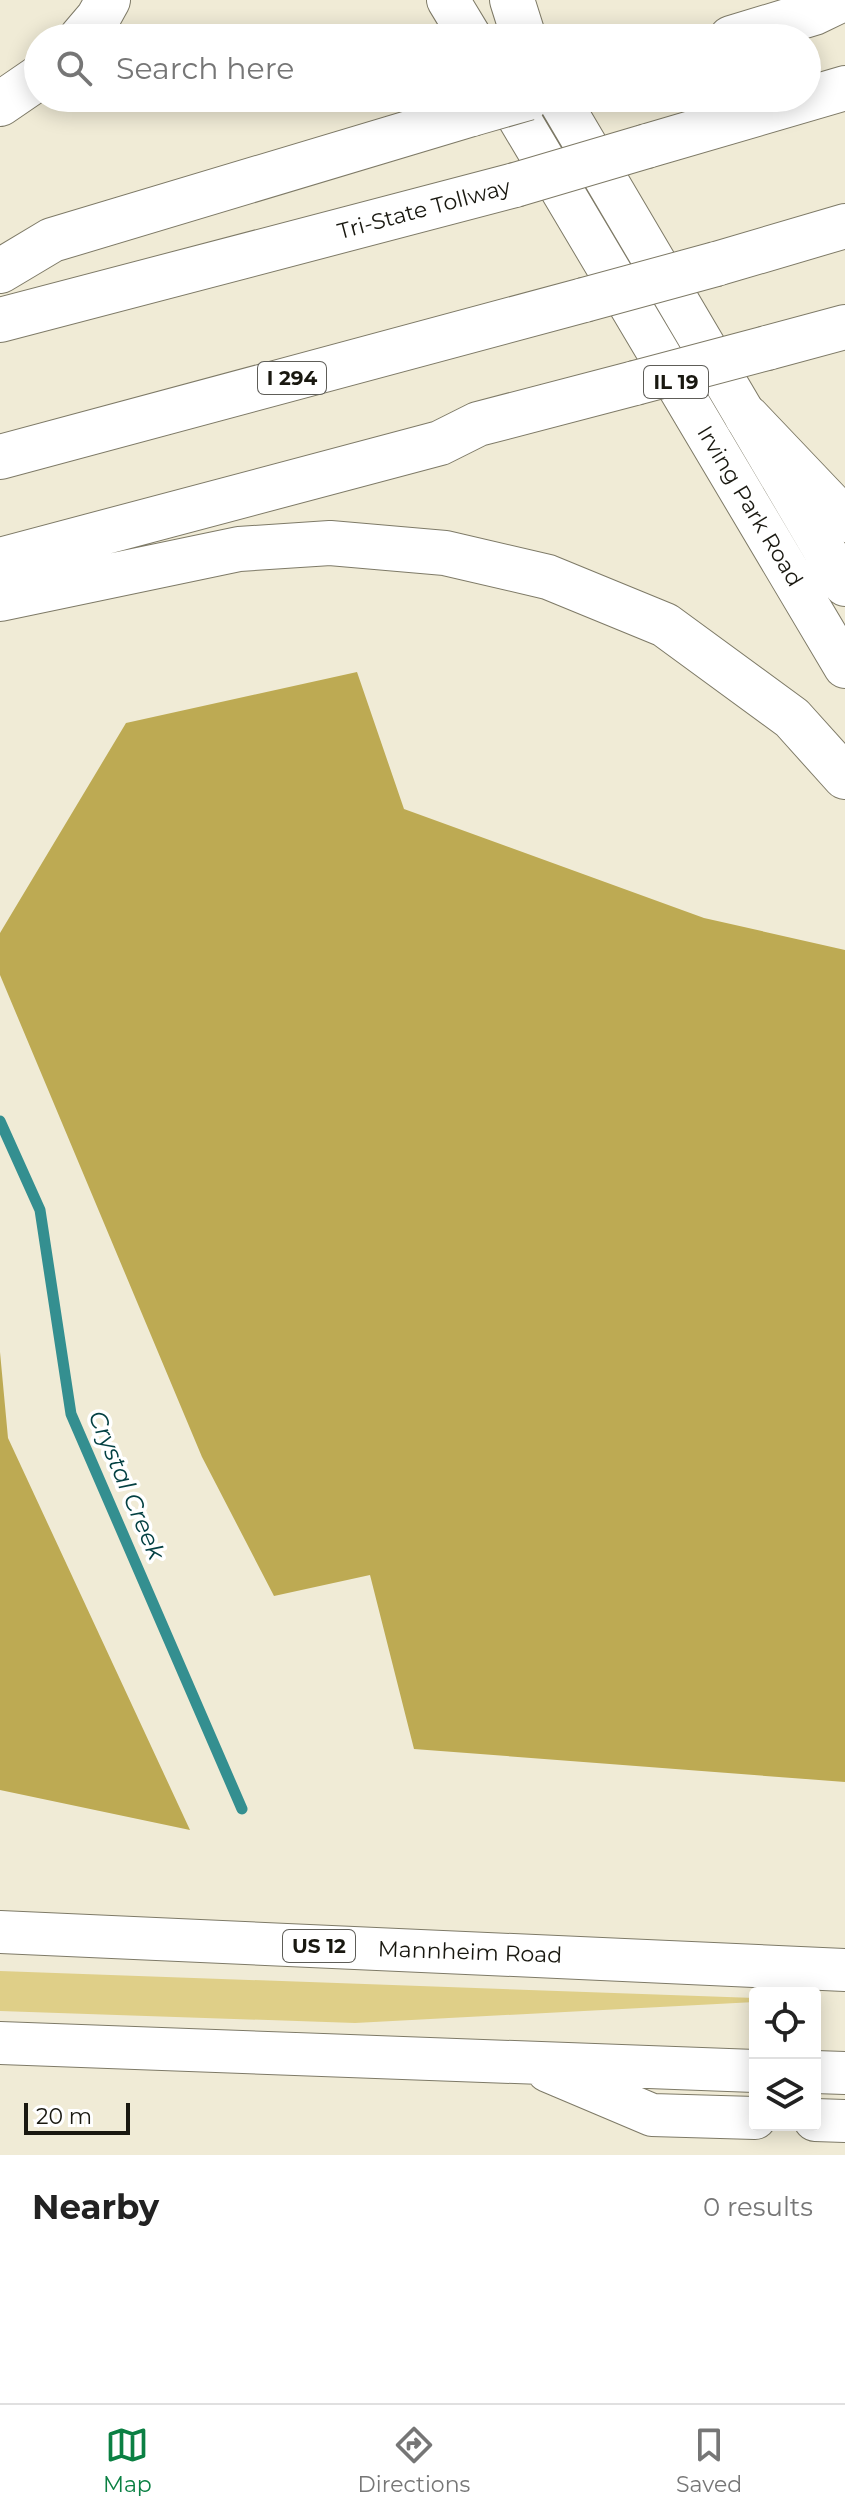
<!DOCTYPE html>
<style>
:root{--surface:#fff;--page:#f2f2f2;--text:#222;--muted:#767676;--line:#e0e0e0;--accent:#0b8043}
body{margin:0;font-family:Montserrat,sans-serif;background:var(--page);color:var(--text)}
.controls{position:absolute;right:24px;bottom:24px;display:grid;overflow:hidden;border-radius:8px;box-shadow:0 4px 20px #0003}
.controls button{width:72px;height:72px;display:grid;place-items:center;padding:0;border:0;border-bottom:2px solid var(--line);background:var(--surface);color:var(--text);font:40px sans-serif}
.scale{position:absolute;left:24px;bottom:20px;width:106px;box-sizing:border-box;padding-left:8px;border:4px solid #191810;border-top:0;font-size:22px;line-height:28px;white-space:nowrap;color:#191810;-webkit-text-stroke:6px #fff;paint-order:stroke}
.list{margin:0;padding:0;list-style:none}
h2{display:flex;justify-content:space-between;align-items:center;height:104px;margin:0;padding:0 32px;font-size:34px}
h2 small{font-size:26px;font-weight:400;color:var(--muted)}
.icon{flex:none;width:44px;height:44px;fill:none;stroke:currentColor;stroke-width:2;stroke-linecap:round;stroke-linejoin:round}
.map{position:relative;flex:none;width:845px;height:2155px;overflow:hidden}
.search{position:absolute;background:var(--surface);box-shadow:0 4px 20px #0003;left:24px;right:24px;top:24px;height:88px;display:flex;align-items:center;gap:20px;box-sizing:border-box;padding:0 28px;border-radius:44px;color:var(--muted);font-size:30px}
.sheet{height:248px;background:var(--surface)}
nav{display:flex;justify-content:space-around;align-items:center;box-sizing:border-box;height:112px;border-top:2px solid var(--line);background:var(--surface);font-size:22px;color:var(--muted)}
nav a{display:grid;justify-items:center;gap:4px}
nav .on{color:var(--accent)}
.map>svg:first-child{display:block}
</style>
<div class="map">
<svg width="845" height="2155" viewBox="0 0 845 2155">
<rect width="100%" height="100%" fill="#f0ebd6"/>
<path fill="#dfcf88" d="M0,1971L755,1998V2002L355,2023L0,2011Z"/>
<path fill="#bdaa53" d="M357,672L404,809L704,918L845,950V1782L414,1749L370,1575L274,1596L202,1457L0,975V933L126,723Z
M0,1352L8,1438L190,1830L0,1790Z"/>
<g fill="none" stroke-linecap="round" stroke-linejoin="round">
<path stroke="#348f90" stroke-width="11" d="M0,1121L40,1210L71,1414L242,1809"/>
<defs>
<path id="primary" d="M448,0L471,38
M507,98L845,667
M558,98L845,585
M0,1932L845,1970
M0,2043L755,2071
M548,2071L652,2115L755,2118
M815,2072L845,2073
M815,2120L845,2121"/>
<path id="highway" d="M512,0L524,38
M81,38L98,18L108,0
M731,38L814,13L841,0
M0,104L38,78
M647,146L845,88
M716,264L845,226
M0,271L52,240L472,114
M0,320L515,185
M767,348L845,327
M747,417L845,520
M0,457L584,300
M0,560L440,443L478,424L635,383
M0,599L239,549L330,543L445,553L548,577L665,625L792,718L845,777"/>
</defs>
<use href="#primary" stroke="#7e7a67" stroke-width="44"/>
<use href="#highway" stroke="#7e7a67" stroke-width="46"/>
<use href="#primary" stroke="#fff" stroke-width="42"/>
<use href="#highway" stroke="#fff" stroke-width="44"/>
<defs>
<path id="highway-bridge" d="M472,114L528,98
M515,185L647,146
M584,300L716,264
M635,383L767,348"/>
</defs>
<use href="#highway-bridge" stroke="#7e7a67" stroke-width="46" stroke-linecap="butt"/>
<use href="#highway-bridge" stroke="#fff" stroke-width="44"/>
</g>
<g text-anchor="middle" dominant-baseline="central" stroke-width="7" stroke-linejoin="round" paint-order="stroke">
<g fill="#fff" stroke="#5e5d58" stroke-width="2">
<rect x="258" y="362" width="68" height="32" rx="6"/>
<rect x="644" y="366" width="64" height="32" rx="6"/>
<rect x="283" y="1930" width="72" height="32" rx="6"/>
</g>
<g font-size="20" font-weight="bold" fill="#191810">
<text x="292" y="378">I 294</text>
<text x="676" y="382">IL 19</text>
<text x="319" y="1946">US 12</text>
</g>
<g font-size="22" fill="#191810" stroke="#fff">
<text transform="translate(424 209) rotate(-15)">Tri-State Tollway</text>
<text transform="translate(750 506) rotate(59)">Irving Park Road</text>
<text transform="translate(470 1952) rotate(2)">Mannheim Road</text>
</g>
<g font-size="24" font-style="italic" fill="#034042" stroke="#fff">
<text transform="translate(127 1485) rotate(67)">Crystal Creek</text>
</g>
</g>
</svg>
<div class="controls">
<button><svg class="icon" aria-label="locate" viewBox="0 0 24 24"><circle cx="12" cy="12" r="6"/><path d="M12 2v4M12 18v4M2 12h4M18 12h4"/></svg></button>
<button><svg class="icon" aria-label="layers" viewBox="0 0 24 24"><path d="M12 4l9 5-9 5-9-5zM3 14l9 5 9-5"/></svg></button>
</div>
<div class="scale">20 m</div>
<div class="search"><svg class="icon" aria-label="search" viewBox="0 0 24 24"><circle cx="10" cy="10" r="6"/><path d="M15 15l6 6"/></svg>Search here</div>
</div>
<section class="sheet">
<h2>Nearby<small>0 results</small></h2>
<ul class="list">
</ul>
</section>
<nav>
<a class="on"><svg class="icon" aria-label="map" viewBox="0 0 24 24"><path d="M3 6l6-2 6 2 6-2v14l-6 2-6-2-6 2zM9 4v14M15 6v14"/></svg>Map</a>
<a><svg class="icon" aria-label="directions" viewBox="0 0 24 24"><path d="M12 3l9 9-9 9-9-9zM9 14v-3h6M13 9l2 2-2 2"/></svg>Directions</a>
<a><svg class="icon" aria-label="saved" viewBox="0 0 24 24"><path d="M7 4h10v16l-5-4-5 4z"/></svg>Saved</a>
</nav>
